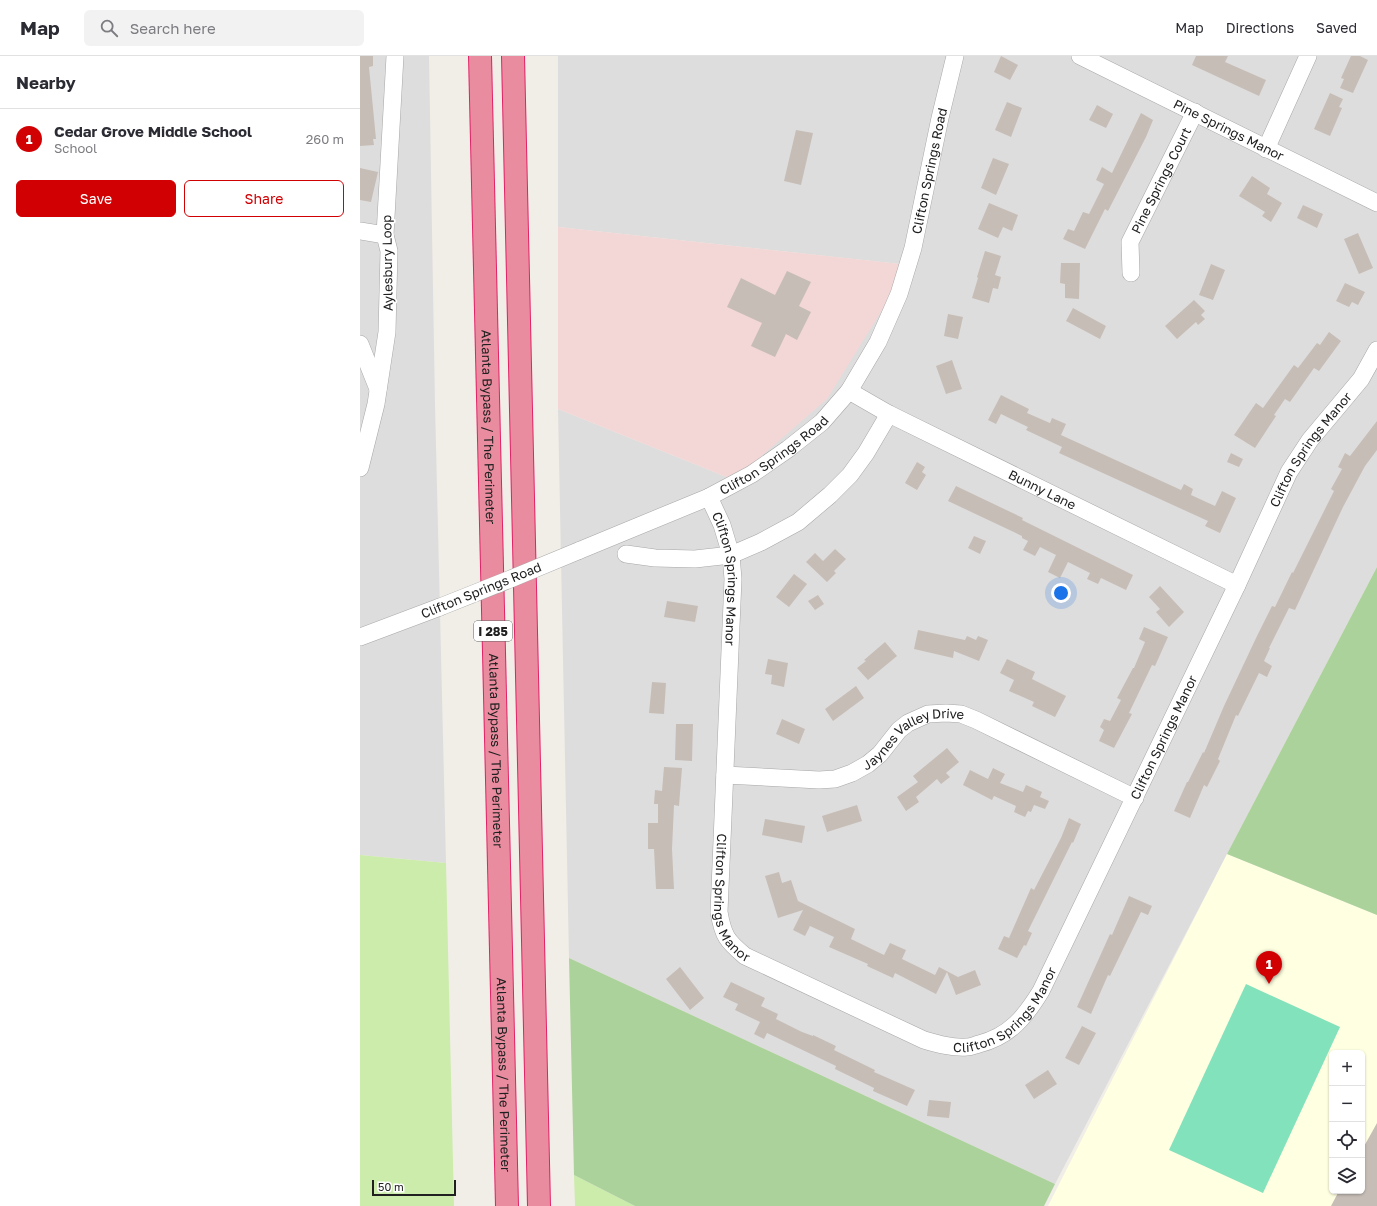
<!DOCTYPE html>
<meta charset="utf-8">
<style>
:root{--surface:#fff;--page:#f2f2f3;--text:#2b2b33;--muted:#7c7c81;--line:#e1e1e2;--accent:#d10003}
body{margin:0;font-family:"Golos Text",sans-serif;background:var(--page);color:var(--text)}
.controls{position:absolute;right:12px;bottom:12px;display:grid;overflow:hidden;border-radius:6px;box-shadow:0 1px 3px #0004}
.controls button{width:36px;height:36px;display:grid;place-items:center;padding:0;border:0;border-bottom:1px solid var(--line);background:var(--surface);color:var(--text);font:20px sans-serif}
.scale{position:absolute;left:12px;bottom:10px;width:84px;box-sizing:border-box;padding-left:4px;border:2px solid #202020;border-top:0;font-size:11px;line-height:14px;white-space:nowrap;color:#202020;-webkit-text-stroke:3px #fff;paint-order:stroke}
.you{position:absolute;left:701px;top:537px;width:14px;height:14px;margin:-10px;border:3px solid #fff;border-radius:50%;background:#1a73e8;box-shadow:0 0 0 6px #1a73e833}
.badge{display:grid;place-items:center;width:26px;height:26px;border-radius:50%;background:var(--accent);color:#fff;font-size:13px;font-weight:700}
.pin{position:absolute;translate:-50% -33px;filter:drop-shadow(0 1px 2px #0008)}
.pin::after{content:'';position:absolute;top:21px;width:14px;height:12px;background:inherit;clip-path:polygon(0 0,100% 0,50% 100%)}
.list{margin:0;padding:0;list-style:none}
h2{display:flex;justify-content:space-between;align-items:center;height:52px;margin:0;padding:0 16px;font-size:17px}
h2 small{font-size:13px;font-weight:400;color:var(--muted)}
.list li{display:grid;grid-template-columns:26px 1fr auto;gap:12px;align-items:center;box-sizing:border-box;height:60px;padding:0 16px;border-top:1px solid var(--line)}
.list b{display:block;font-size:15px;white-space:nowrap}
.list p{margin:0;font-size:13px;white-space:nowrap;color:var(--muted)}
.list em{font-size:13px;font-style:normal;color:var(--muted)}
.actions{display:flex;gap:8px;padding:12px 16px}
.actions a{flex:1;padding:9px 0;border:1px solid var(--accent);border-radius:6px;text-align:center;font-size:14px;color:var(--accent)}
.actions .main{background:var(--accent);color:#fff}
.icon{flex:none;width:22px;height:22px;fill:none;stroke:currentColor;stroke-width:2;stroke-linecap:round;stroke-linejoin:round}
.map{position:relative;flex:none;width:1017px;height:1150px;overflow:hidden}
header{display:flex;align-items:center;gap:24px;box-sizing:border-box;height:56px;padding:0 20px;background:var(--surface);border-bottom:1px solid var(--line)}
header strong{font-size:19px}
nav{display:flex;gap:22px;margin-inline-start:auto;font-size:14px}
.search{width:280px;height:36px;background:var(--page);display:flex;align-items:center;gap:10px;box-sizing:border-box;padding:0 14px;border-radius:6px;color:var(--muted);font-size:15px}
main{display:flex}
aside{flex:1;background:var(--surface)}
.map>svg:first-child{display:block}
</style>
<header>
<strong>Map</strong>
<div class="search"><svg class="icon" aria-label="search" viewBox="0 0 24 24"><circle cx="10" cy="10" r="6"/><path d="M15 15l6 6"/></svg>Search here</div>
<nav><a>Map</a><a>Directions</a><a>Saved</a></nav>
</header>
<main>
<aside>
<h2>Nearby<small></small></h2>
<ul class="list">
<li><span class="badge">1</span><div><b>Cedar Grove Middle School</b><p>School</p></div><em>260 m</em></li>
</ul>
<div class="actions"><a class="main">Save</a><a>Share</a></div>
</aside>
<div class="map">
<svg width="1017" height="1150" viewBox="0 0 1017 1150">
<rect width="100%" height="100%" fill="#f1eee7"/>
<path fill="#dedddd" d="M0,0H69L75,348L86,807L0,799Z
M198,0H1017V511L695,1128L209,902L198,353L374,424L549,209L198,171Z"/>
<path fill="#f2d7d6" d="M198,171L550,209L467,343L374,424L198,353Z"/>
<path fill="#ffffe2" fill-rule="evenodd" d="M867,798L1017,859V1150H688ZM972,997H1002V1135H972Z"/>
<path fill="#ccecab" d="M0,799L86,807L94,1150H0Z
M214,1119L275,1150H215Z"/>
<path fill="#abd29a" d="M1017,511V859L867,798Z
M209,902L695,1128L684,1150H275L214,1119Z"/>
<path fill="#82e2bc" d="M886,928L980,971L903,1137L809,1094Z"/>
<path fill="#c6bdb6" d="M0,0H13V10L9,11L16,83H13L14,89L0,90Z
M641,0L658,9L650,24L634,16Z
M836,0H868L865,6L906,24L899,40L832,9Z
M991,0H1000L1008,4L993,37L980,32L984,23L981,22Z
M970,37L983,43L979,51L982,52L970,80L954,73Z
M647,46L662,52L651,81L635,74Z
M737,49L753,58L746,72L729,64Z
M781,57L793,64L786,81L748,155L745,153L725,193L703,183L708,173L714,175L723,156L729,158L744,128L736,124L742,111L752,117Z
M436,74L453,77L441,129L424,125Z
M633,102L649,108L636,139L621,132Z
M0,112L18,116L11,146L0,144Z
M892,120L910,132L907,138L922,147L911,166L902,160L905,156L879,140Z
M629,147L658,159L652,175L643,171L638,182L618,173Z
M943,149L963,158L957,172L937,162Z
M998,177L1013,212L999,218L984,183Z
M625,195L641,200L635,219L641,221L638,233L633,232L629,247L612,242L618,222L617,221Z
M701,207H720L719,243L705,242V228L700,227Z
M851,208L865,214L853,244L839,239Z
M427,215L451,226L439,250L451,256L437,284L426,278L415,301L391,290L402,267L367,251L381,222L415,239Z
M985,227L1005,236L998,249L992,246L989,251L976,245Z
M834,244L845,255L841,259L845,263L838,269L836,266L817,283L805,270Z
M713,252L746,270L740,283L706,265Z
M588,258L603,261L598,283L584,280Z
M969,276L981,285L959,315L954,312L930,346L925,343L914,359L916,360L895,392L874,379L896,347L903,352L934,309L938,312L957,287L960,289Z
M592,304L602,333L586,338L576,310Z
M641,339L669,353L667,357L690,367L692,362L706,368L701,379L821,434L824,428L833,433L831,439L855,450L862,435L876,442L860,477L845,470L848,465L699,397L702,391L666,374L668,371L641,358L636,368L628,364Z
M1017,365V394L1005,410L983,451L935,554L929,552L909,592H910L904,605L912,610L907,621L899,617L878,660L876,659L858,703L860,705L847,731L844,729L830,762L814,755L827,726H828L843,696L844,697L864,650L897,580L912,550L915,551L932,516L933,517L974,435L971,433L982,413L978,411L985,397L990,400Z
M871,397L883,403L879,411L867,406Z
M557,406L565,411L562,416L566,419L557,434L545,427Z
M596,430L663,462L662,464L773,519L766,534L741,522L738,528L727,523L730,517L708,506L700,522L688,516L696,499L680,491L675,500L663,494L668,485L662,482V480L588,445Z
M614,480L626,485L620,498L608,492Z
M475,493L486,503L474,515L476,517L467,526L446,506L455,497L463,505Z
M434,518L447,528L429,551L416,541Z
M800,530L824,556L809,571L796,556L800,553L789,541Z
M458,539L464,548L455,554L448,545Z
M307,545L338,550L335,566L304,561Z
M784,571L808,581L795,610L792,609L769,657L772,658L754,692L739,685L744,674L740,671L744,663L750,665L761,644L757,642L773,612H774L785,586L779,583Z
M558,574L605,584L607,580L616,584L618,580L628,584L619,605L594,595L593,602L554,593Z
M525,586L537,600L508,624L497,612L506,605L504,604Z
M408,603L428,607L424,631L411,628L412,619L405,618Z
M647,603L675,616L672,623L706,640L695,661L672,650L674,646L649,635L654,624L640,617Z
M292,626L306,627L304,658L289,657Z
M496,630L504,642L473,665L465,653Z
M422,663L445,673L439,688L416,678Z
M316,668H333L332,705L315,704Z
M587,692L599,706L586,717L590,721L581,728L577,723L556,741L559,746L546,755L537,741L558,726L553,720Z
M304,711L322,712L319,750L314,749L312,793L314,833H296L294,793H288V767H298V748H294L295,734L302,735Z
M633,712L645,718L640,727L663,736L666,729L682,736L680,741L689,745L685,753L674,749L671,756L668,755L665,761L654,756L656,750L634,740L632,744L603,729L610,714L628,723Z
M497,749L502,765L467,776L462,760Z
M709,762L721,768L713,787L712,786L668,875L672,877L666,890L664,889L657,902L638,893L644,880L649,882L671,832L674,834L701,782Z
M405,763L445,770L442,787L402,779Z
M419,816L422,827L431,824L438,845L495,873L491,883L524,899L530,887L546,894L542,903L575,919L579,911L598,921L615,914L621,929L596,939L587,916L576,938L535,917L533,922L507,910L508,908L469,891L474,881L450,870L445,880L433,874L443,854L418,862L405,820Z
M769,840L792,850L788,859L781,856L750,920L748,919L731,958L717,951L750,878L752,879Z
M320,911L344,942L330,954L306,923Z
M371,926L405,942L401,950L418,958L416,963L442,976L453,980V979L476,990L474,994L515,1014L514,1016L555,1034L547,1050L513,1035L514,1032L475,1013L476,1010L407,977L404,983L394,978L400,966L375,954L378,948L363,941Z
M722,970L736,977L719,1009L705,1002Z
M688,1014L697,1028L674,1043L665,1029Z
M569,1044L591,1046L589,1062L567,1060Z
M1017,1067V1150H971L979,1135H1002V1094Z"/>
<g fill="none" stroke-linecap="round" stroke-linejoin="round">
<defs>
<g id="minor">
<path id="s1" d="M720,0L1017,147"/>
<path d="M906,93L948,0"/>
<path d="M0,175L25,179"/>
<path id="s2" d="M771,217L770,186L835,56"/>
<path d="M0,288L18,333"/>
<path id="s3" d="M489,335L529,358L877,529"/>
<path d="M0,412L16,348L27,276L29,195L25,179L35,0"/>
<path id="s4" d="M349,441L362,469L371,499L373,523L359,856C363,880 367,885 385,900L564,984C578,988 592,992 607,991C611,991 615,989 619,988C650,980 665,961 681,935L877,529L929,416L950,384L1001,323L1017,294"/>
<path id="s5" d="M218,495L349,441L392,418L428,393L462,366L489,335L518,286L539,238L553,192L580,62L595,0"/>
<path d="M266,498L295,502L335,503L371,499L401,486L438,466L470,439L490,419L506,397L529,358"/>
<path d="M0,581L80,551"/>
<path id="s6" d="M365,719L459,724L475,723L492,717L508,708L520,698L539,674L548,667L568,658L586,657L601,658L616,664L775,742"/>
</g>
<g id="highway">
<path id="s7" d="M120,0L147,1150"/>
<path d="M153,0L179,1150"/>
</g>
</defs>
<use href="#minor" stroke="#a7a7a7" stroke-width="18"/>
<use href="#highway" stroke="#e22166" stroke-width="24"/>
<use href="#minor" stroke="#fff" stroke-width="17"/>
<use href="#highway" stroke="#ea8c9f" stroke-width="22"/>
<defs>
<path id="minor-bridge" d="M80,551L148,524L218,495"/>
</defs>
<use href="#minor-bridge" stroke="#a7a7a7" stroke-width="18" stroke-linecap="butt"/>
<use href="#minor-bridge" stroke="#fff" stroke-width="17"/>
</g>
<g text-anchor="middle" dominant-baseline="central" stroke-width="3.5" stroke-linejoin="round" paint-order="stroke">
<rect fill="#fff" stroke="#636363" stroke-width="1" x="114" y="565" width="38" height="20" rx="3"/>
<g font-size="12" font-weight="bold" fill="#202020">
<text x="133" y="575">I 285</text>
</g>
<g font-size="13" fill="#202020" stroke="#fff">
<text stroke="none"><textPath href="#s1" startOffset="166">Pine Springs Manor</textPath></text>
<text stroke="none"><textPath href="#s5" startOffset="555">Clifton Springs Road</textPath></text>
<text stroke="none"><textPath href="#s2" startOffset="100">Pine Springs Court</textPath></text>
<text transform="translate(27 207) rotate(-91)">Aylesbury Loop</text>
<text stroke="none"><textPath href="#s7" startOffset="371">Atlanta Bypass / The Perimeter</textPath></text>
<text stroke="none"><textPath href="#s4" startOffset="1416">Clifton Springs Manor</textPath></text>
<text stroke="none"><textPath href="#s5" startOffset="219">Clifton Springs Road</textPath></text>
<text stroke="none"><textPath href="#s3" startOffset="217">Bunny Lane</textPath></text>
<text stroke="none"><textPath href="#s4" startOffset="85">Clifton Springs Manor</textPath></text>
<text transform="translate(121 534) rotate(-22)">Clifton Springs Road</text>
<text stroke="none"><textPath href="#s4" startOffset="1092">Clifton Springs Manor</textPath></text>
<text stroke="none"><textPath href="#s6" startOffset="202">Jaynes Valley Drive</textPath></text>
<text stroke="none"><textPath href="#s7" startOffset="695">Atlanta Bypass / The Perimeter</textPath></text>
<text stroke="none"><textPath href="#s4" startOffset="409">Clifton Springs Manor</textPath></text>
<text stroke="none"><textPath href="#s4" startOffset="768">Clifton Springs Manor</textPath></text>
<text stroke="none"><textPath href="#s7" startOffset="1019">Atlanta Bypass / The Perimeter</textPath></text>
</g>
</g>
</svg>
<div class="controls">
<button>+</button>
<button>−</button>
<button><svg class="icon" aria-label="locate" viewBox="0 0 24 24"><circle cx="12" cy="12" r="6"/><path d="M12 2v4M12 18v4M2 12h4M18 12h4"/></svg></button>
<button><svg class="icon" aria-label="layers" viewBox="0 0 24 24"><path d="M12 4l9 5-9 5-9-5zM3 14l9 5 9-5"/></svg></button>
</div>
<div class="scale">50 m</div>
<div class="you"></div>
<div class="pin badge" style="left:909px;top:928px">1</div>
</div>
</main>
